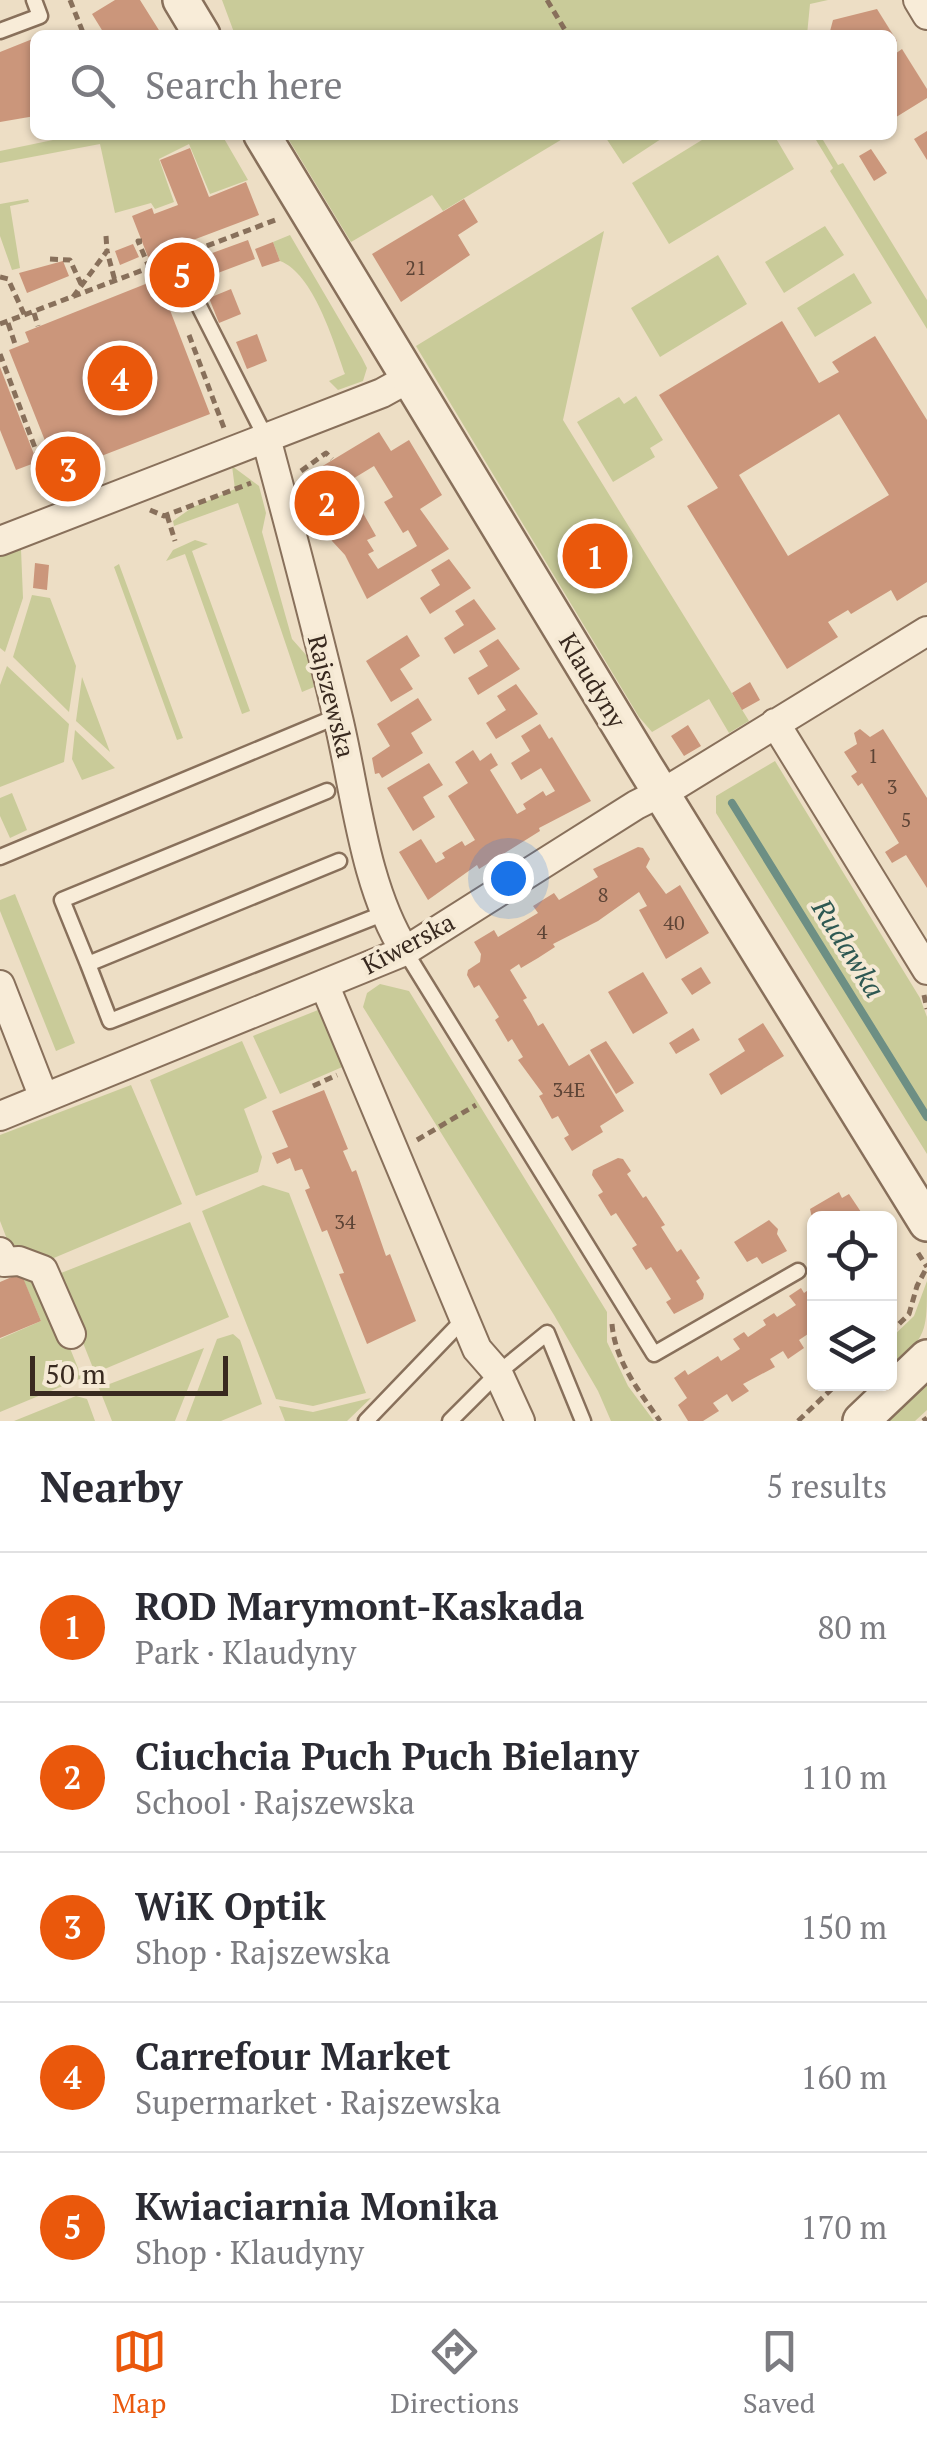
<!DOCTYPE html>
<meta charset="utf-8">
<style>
:root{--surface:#fff;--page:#f7f7f7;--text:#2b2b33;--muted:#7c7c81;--line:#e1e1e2;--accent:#ea580c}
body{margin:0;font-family:"PT Serif",serif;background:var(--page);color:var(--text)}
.controls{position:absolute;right:30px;bottom:30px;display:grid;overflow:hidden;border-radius:15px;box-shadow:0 2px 8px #0004}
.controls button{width:90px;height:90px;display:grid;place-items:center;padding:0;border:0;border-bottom:2px solid var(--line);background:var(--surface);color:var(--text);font:50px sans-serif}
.scale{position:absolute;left:30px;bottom:25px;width:198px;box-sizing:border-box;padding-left:10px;border:5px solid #38291f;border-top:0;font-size:28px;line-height:35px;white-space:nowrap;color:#38291f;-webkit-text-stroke:8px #f5e9d4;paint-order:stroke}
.you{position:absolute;left:508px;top:878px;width:35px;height:35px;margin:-25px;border:8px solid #fff;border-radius:50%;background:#1a73e8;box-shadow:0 0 0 15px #1a73e833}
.badge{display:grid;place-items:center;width:65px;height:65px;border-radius:50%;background:var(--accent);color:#fff;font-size:32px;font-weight:700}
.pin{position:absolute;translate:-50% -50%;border:5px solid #fff;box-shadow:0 2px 10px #0006}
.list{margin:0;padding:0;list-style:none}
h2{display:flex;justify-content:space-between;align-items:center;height:130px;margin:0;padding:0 40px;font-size:42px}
h2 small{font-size:32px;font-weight:400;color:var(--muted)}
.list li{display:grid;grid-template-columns:65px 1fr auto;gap:30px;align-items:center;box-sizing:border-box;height:150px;padding:0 40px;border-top:2px solid var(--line)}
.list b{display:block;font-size:38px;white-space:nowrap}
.list p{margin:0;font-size:32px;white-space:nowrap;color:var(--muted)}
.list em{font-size:32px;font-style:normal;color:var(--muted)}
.icon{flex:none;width:55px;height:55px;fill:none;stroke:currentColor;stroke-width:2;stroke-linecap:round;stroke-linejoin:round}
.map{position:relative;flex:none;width:927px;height:1421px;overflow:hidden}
.search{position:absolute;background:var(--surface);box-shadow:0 2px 8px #0004;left:30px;right:30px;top:30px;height:110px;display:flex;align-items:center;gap:25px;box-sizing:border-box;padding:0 35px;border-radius:15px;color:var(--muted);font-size:38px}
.sheet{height:880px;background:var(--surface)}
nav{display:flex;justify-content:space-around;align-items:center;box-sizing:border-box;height:140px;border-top:2px solid var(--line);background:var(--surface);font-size:28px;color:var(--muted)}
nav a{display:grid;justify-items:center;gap:5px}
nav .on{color:var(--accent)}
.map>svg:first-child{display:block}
</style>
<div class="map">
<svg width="927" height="1421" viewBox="0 0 927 1421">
<rect width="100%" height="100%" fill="#eddec5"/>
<path fill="#c9cb99" d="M222,0H828L810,4L807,35H235Z
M77,135H222L248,180L210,194L189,144L159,159L174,202L155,209L151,203L115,213L100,144L0,163V151Z
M286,135H569L443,211L432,195L351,242Z
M604,135H667L623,164Z
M710,135H774L794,169L669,244L632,183Z
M813,135H820L838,165L843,163L927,300V329L830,171L833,168Z
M28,199L29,202L10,206L20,268L12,270L0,236V204Z
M825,226L844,255L784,293L765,262Z
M604,231L563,420L749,721L729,733L709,699L652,732L639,717L416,346Z
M290,235L362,358L367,368L363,381L338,390L329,381L345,374C334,342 313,273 280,261L273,242Z
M718,255L747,304L660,357L631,308Z
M854,273L872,303L815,337L797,308Z
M636,396L663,440L650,448L655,457L613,482L577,422L619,397L624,404Z
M232,466L259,486L266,513L262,532L292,639L307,656L314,687L302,692L238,503L174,526L173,521L193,507L235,489Z
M195,540L208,544L192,551L250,711L242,714L185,554L166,561L173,550Z
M21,549L23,598L5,652L0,648V556Z
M119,564L183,738L177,740L114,567Z
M32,595L50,598L76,666L69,712L13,657Z
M7,666L69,724L64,762L0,787V685Z
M82,677L110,752L76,721Z
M75,730L115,768L82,780L72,759Z
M775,761L920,998L927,1017V1154L716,813V796Z
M12,793L27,830L10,838L0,816V798Z
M15,894L75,1043L56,1051L0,911V900Z
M380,984L409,991L607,1312V1342L628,1386L654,1421H611L598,1391L554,1315L363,1007L367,993Z
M323,1008L347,1065L280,1094L253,1036Z
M242,1041L267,1098L244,1109L262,1157L258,1172L196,1196L150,1080Z
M131,1085L182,1204L49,1260L10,1247L0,1221V1135Z
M263,1185L289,1193L366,1393L313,1406L276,1399L202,1211Z
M190,1222L229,1317L95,1373L56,1275Z
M21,1274H40L82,1378L0,1412V1339L41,1321Z
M927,1281C927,1334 927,1335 890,1370V1339L914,1316Z
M233,1334L240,1340L262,1404L221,1421H186L217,1339Z
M204,1348L175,1421H112L99,1388Z
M927,1379V1410L915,1421H882Z
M76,1396L87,1399L95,1421H14Z
M371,1398L347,1421H285L279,1406L313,1412Z"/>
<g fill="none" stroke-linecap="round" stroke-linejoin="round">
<path stroke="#6d8f84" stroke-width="8" d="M732,803L927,1117"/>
</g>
<path fill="#cb967b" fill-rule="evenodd" d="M115,0H140L162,35H105L92,14Z
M877,9L897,41L892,47V35H829L833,20Z
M35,38V116L0,122V52Z
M902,49L927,89V98L893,119L892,56Z
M927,131V160L914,139Z
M190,148L209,197L246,182L259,215L148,257L132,216L152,208L154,214L178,205L160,160Z
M871,149L887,173L874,181L859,156Z
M464,199L478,222L458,235L470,255L401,302L372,254Z
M248,240L255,259L178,288L171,268Z
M273,242L280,261L262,267L255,249Z
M133,244L139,257L120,265L115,251Z
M63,261L69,276L27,293L19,273Z
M158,279L210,414L78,465L81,473L61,481L9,350L29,342L25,332Z
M231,289L241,314L219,323L209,298Z
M782,321L819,383L839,372L832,362L875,336L927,420V582L897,601L891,590L851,614L848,610L828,622L838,637L787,669L687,506L718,488L659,395ZM839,414L889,495L788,556L739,475Z
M257,334L267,361L247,369L236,342Z
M0,367L37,462L16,470L0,430Z
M379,432L391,451L409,440L442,495L420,509L449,549L367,599L345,555L332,541L311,473ZM374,466L393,497L384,502L403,533L408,530L417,546L378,569L368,554L374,551L367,540L376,536L363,513L355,514L346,483Z
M449,559L471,588L430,614L420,598L440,585L431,570Z
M35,563L49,565L47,590L33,588Z
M474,599L496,629L454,654L444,638L464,625L455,611Z
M407,635L420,656L400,669L413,689L391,702L366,661Z
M498,639L520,669L478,695L468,678L488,666L479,651Z
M750,682L760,700L742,710L732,693Z
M516,684L538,714L496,739L486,723L506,710L497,696Z
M418,698L432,720L411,733L423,753L382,778L379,773L375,774L372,758L390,746L377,724Z
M540,724L549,739L552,737L591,801L539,828L540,831L479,869L477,865L428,900L399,852L421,839L436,863L445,858L442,853L462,841L465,846L475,840L448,796L468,783L455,762L473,750L480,761L491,753L498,765L490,770L517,814L526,809L523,804L543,791L546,796L555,791L541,768L521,780L511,763L530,751L521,736Z
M688,725L701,746L684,756L671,736Z
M860,729L870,737L883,729L927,798V888L906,855L892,863L885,852L899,843L862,783L858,786L851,776L857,772L844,752L857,744L854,733Z
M429,763L443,785L423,797L435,817L413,831L387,788Z
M638,847L643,848L650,859L646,867L666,894L680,885L709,933L666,959L639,910L647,906L639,892L598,921L553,944L555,947L538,958L521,968L519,964L510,970L527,998L523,1000L531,1013L538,1026L543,1023L569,1066L589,1054L624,1111L600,1126L603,1132L572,1151L564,1138L569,1135L558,1116L552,1119L539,1096L543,1094L518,1060L523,1057L512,1039L508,1042L495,1020L499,1017L479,985L474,988L467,975L468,970L480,962L481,954L474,942L494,930L498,937L538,913L533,906L554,893L559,900L598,877L593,869Z
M701,967L711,983L692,995L681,979Z
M643,972L668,1013L633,1034L608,992Z
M763,1023L784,1056L721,1095L709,1074L745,1051L738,1039Z
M693,1028L700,1040L676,1054L669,1043Z
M606,1041L634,1083L616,1094L590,1050Z
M324,1090L348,1149L343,1151L352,1172L356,1170L386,1256L390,1254L416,1321L367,1344L339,1274L344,1273L327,1230L322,1232L305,1190L310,1188L302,1169L295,1171L290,1158L277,1164L272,1153L288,1147L272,1111Z
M618,1158L623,1159L631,1171L627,1174L643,1198L646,1196L665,1225L661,1227L677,1252L681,1249L700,1278L696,1281L704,1294L703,1299L674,1314L666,1302L671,1299L651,1267L646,1270L632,1248L637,1245L616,1213L611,1216L598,1195L603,1192L592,1175L593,1170Z
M839,1192L842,1198L849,1194L865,1218H812L810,1209Z
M769,1220L778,1229L777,1234L787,1251L762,1264L757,1257L747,1262L734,1242Z
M21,1273L41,1321L0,1338V1282Z
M814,1286V1330L799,1340L804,1348L788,1359L783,1351L770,1359L775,1367L743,1384L749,1391L732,1402L727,1394L713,1403L719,1411L703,1421H688L678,1405L687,1398L674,1378L685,1370L688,1375L718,1356L721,1361L740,1349L733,1339L744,1332L748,1337L766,1325L763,1320L774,1313L777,1317L796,1305L789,1296L801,1288L804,1293Z"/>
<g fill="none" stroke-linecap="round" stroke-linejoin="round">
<defs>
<path id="service" d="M0,31L40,16L34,0
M197,302L266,438
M0,857L338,716
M339,861L88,964L110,1021L385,913
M405,951L654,1354L798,1271
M88,964L62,900L327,791
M366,1421L464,1319
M450,1421L498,1373L547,1333L583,1421"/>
<path id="minor" d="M918,0L927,15
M266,438C291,531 316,624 338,718C356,793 364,886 405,951
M0,541L382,393L411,377
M775,723L927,970
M324,984L477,1349L498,1373L520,1421
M0,985L44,1098
M0,1116L405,951L636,805L676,785L927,631
M0,1252L4,1262L19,1261L43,1270L71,1334"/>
<path id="tertiary" d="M181,0L202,35
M262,135L645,767L927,1223
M861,1421L927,1358"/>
</defs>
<use href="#service" stroke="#88705b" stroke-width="19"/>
<use href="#minor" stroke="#88705b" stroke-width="32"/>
<use href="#tertiary" stroke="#88705b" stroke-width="40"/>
<path stroke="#88705b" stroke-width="5" stroke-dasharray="8 5" stroke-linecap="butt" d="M70,0L84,35
M547,0L568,35
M106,236L107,251
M142,241H138L149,267
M50,259L70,260L81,284
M162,262L176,302
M0,277L8,279L25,316
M73,297L107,251L115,281
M34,313L38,326
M8,323L16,347
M0,324L278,219
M189,335L224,428
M0,354L53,496
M301,471L326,453L332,459
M150,510L164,516L251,483
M167,515L175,541
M924,995L927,1009
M313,1086L337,1075
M417,1140L476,1105
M918,1253L927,1267
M612,1324C615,1361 639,1391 660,1421
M890,1333L909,1314L917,1286L927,1267
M798,1421L837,1384
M923,1421L927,1418"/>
<use href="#service" stroke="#f8ecd8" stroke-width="14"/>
<use href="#minor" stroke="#f8ecd8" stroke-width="28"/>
<use href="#tertiary" stroke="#f8ecd8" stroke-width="35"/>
</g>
<g text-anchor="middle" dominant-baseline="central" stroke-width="8" stroke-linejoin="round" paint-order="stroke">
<g font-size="20" fill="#5d4436">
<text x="416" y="267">21</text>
<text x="873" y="755">1</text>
<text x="892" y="786">3</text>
<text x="906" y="819">5</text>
<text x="603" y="894">8</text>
<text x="674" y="922">40</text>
<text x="542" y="931">4</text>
<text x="569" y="1089">34E</text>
<text x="345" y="1221">34</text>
</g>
<g font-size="25" fill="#38291f" stroke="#f5e9d4">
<text transform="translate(593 680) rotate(59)">Klaudyny</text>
<text transform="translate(332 696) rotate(76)">Rajszewska</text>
<text transform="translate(408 943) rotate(-28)">Kiwerska</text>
</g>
<g font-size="28" font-style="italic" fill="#2e5852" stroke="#f5e9d4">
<text transform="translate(849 948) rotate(58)">Rudawka</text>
</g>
</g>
</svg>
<div class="controls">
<button><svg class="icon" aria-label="locate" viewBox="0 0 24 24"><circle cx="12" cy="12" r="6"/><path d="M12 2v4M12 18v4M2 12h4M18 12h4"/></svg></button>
<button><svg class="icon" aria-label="layers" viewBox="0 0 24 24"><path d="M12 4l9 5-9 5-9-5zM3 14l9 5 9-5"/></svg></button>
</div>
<div class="scale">50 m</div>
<div class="you"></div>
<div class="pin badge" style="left:595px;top:556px">1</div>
<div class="pin badge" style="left:327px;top:503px">2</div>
<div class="pin badge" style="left:68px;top:469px">3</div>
<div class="pin badge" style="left:120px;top:378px">4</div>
<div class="pin badge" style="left:182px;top:275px">5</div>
<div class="search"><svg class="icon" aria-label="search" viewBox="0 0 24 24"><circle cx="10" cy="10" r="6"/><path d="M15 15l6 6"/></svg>Search here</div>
</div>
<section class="sheet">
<h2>Nearby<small>5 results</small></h2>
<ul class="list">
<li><span class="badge">1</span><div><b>ROD Marymont-Kaskada</b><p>Park · Klaudyny</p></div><em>80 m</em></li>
<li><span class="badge">2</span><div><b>Ciuchcia Puch Puch Bielany</b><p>School · Rajszewska</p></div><em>110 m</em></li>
<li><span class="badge">3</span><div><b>WiK Optik</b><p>Shop · Rajszewska</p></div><em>150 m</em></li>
<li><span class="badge">4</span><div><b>Carrefour Market</b><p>Supermarket · Rajszewska</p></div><em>160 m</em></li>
<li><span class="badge">5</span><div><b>Kwiaciarnia Monika</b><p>Shop · Klaudyny</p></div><em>170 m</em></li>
</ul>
</section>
<nav>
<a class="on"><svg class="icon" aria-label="map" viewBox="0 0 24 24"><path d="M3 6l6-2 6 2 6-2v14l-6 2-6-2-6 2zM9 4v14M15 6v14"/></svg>Map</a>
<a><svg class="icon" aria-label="directions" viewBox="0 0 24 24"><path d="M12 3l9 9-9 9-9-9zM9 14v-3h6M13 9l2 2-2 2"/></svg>Directions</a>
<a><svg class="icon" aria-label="saved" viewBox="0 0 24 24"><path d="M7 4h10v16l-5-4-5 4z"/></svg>Saved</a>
</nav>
